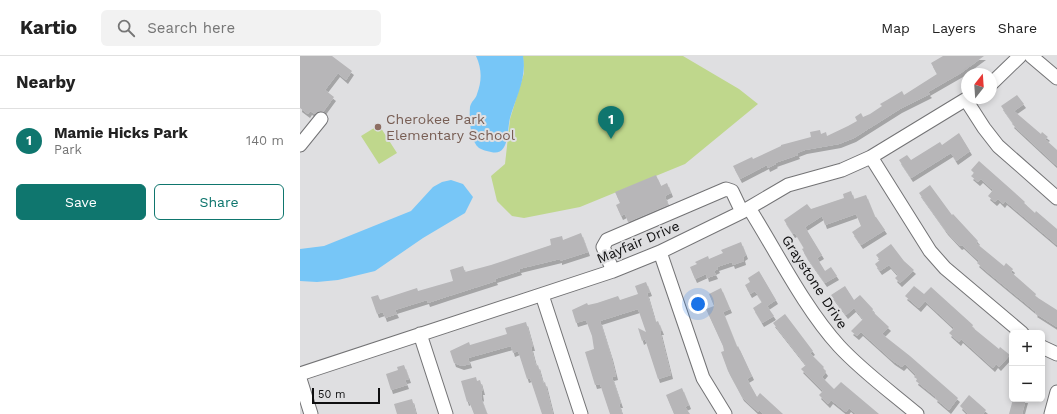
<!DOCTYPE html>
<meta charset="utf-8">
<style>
:root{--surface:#fff;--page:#f2f2f2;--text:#222;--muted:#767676;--line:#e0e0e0;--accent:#0f766e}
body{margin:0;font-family:"Work Sans",sans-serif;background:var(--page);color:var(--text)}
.controls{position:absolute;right:12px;bottom:12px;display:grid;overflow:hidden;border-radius:6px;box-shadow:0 2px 6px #0003}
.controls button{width:36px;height:36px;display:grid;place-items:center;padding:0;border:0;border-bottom:1px solid var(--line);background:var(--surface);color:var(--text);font:20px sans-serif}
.compass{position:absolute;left:661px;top:12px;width:36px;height:36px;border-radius:50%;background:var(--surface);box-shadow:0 2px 6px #0003;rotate:17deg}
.scale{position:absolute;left:12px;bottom:10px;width:68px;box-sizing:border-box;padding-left:4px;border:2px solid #0f0f10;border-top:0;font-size:11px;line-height:14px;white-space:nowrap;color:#0f0f10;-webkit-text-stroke:3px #dfdfe1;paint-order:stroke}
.you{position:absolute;left:398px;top:248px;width:14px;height:14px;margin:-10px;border:3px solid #fff;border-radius:50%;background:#1a73e8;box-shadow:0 0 0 6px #1a73e833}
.badge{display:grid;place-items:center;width:26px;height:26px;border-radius:50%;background:var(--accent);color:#fff;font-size:13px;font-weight:700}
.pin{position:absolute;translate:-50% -33px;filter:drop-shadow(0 1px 2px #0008)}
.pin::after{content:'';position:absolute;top:21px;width:14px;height:12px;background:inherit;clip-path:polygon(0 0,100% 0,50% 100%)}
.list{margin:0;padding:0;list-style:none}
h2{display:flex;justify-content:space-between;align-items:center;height:52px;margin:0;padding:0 16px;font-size:17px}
h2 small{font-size:13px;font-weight:400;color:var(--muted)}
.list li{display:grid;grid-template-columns:26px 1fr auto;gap:12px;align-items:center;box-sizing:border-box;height:64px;padding:0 16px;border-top:1px solid var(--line)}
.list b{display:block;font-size:15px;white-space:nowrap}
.list p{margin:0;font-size:13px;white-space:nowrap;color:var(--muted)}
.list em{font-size:13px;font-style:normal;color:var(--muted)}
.actions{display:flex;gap:8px;padding:12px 16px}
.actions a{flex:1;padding:9px 0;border:1px solid var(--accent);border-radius:6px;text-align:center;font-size:14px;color:var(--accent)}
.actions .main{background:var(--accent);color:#fff}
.icon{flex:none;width:22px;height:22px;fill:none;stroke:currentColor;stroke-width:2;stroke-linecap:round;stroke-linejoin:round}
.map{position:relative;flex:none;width:757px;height:358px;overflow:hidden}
header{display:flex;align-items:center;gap:24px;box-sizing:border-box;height:56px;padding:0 20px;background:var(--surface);border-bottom:1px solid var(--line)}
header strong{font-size:19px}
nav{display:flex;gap:22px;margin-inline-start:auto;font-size:14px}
.search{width:280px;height:36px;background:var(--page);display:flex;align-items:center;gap:10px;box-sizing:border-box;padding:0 14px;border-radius:6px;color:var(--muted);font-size:15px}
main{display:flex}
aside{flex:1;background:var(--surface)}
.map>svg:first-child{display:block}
</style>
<header>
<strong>Kartio</strong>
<div class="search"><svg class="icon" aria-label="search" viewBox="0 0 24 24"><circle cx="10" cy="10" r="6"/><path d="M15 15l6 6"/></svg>Search here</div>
<nav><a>Map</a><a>Layers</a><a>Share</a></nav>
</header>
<main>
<aside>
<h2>Nearby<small></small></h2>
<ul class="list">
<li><span class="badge">1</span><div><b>Mamie Hicks Park</b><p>Park</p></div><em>140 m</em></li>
</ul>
<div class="actions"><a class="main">Save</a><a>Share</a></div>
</aside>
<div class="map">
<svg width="757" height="358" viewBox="0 0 757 358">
<defs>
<filter id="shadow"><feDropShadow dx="2" dy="4" stdDeviation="0" flood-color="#0004"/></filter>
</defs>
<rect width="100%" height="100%" fill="#dfdfe1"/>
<path fill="#bfd78c" d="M223,0H383L439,33L458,48L385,108L280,151L224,162L212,160L197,145L191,120L205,108L210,63L224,17Z
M79,69L97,97L79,108L61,80Z"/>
<path fill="#77c6f7" d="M176,0H223C227,22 216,41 210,62C207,73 210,101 191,96C187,95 182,94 179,92C170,85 169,62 170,51C171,45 176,43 177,38C182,25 182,13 176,0Z
M151,124L163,128L173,141L165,157L123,182L75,215L38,224L17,226L0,225V193L24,190L111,155L133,131L142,126Z"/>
<path fill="#b7b6b8" filter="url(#shadow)" d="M0,0H32L52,15L46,24L38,17L25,34L34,41L23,56L18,55L15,58L10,55L8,58L0,52Z
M643,0H684L661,17L628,36L630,38L600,53L554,82L539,88L505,94L497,97L498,99L475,107L476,108L468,112L467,109L440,123L433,110L452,101L453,103L481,90V89L511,81L510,76L520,74L521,78L526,76L527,80L548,70L557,65L555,61L561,57L563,61L570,58L582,50L580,48L587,44L602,35L604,39L637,18L631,7Z
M717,39L724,48L714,55L741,78L742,76L748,81L745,83L757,94V110L712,68L713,67L701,50Z
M659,77L670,95L656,105L651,97L611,122L599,104L607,99L611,104L640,86L642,89Z
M679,105L714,136L725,146L724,147L735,157L736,155L757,173V189L705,145L703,148L698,143L695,146L688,140L693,134L681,123L678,126L671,120L674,117L671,114Z
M356,119L361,130L367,127L371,137L365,140L368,149L328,166L325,158L321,160L316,149L320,147L315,136Z
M630,129L652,159L653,158L678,185L676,187L704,210L706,207L713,213L711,216L736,238L735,240L757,254V271L735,257L736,256L685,214L677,207L679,205L662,189L660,190L646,175L619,137Z
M551,135L554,143L566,139L575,161H576L585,174L561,189L552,176L561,170L556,158L525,169L522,160L505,171L522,199L517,202L525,215L531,211L537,220L525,227L506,200L502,193L504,192L495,177L493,178L484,164L507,148L511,153L544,142L543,138Z
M281,177L288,196L260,205V203L219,213L220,215L195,223L196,225L146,241L128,247L127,244L95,254L97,258L85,262L83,256L77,258L71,241L78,239L80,244L117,232L118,235L153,225L150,214L163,210L165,216L191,209L251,189L250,183L262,180L263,184Z
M441,186L446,199L443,201L444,205L433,209L432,206L417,211L418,213L414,215L416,219L407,222L406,218L395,223L390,211L397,208L395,206L408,200L409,203L423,197L421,194Z
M591,188L604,205L614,214L600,227L595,222L598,219L589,209L580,215L575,208L580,204L576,199Z
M459,215L476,244L467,250L474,260L462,267L453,252L462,246L455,235L450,238L445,229L450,226L448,222Z
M346,226L350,236L347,237L354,261L356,266L358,265L362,275H360L371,319L358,323L345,283L342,285L338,272L346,276L338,253L300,265L311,300L316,320L312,321L321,348H319L322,358H310L300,328L295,329L285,296L294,293L292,280L286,264L276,267L272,254L287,247L288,249L297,247L318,240L320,244L338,238L335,230Z
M545,230L554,244L560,239L573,253L572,255L589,271L582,278L610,300L658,342L649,354L635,342L636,341L616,325L617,323L614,321L616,319L605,308L602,311L593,305L561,276L557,280L551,275L563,263L554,252L546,259L531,239Z
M614,230L624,238L631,231L673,269L672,271L699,293L700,291L710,299L699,311L696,308L693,312L661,283L659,286L649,277L654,272L625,245L619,252L605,240Z
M421,232L430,253L423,256L437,291L438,290L452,320L447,323L457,341L460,337L483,358H463L459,354L458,356L442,341L428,315L421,296L424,295L423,290L406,253L414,250L409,238Z
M485,258L513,295L510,297L524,311L523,312L526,316L522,321L534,333L541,326L579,358H556L549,352L546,356L531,344L528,348L519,339L523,335L501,313L506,309L473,267Z
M226,266L233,291H231L236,310L238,309L243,327L245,326L253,358H242L230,322L227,323L218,295L213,297L211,290L168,302L170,308L162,310L154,307L150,295L169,286L170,289L207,278L205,272Z
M104,309L109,323L105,324L107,329L91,334L86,318L98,314L97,311Z
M176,321L177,325L180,324L183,335H181L182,341L181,342L187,358H174L169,345L167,346L161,325Z
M382,332L389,349L385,351L390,358H374L366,339Z
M669,339L686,354L683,358H668L660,350Z
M112,343L116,358H97L94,348Z
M713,343H726L722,358H709Z"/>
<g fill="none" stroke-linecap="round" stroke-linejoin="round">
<defs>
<path id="minor" d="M731,0L757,22
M691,28L720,0
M666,44L684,72L698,90L757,142
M0,89L21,63
M571,101L630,195L645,212L722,277
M449,152C476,195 505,253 539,290C562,315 591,336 617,358
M360,196L403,322L425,358
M313,215L303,191L307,184L426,133L432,135L442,156
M242,239L281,358
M120,278L146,358
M742,291L757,298
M0,318L313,215L360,196L442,156L488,129L542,114L571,101L668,42
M0,323L11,358
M751,358L757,336"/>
</defs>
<use href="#minor" stroke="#737375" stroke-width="15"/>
<use href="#minor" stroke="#fff" stroke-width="13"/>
</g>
<circle fill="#8d6e63" stroke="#dfdfe1" stroke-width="1.5" cx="78" cy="71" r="4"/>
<g text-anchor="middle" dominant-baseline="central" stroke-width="4" stroke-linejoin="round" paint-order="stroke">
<g font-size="14" fill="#785e54" stroke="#dfdfe1" text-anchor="start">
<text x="86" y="63">Cherokee Park<tspan x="86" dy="16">Elementary School</tspan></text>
</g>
<g font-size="14" fill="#0f0f10" stroke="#dfdfe1">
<text transform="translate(338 186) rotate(-23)">Mayfair Drive</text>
<text transform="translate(515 226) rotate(57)">Graystone Drive</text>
</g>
</g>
</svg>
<div class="controls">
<button>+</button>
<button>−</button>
</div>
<svg class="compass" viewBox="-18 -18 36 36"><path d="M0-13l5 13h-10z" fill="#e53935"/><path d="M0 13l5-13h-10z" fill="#767676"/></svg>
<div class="scale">50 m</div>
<div class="you"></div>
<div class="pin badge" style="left:311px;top:83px">1</div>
</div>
</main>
